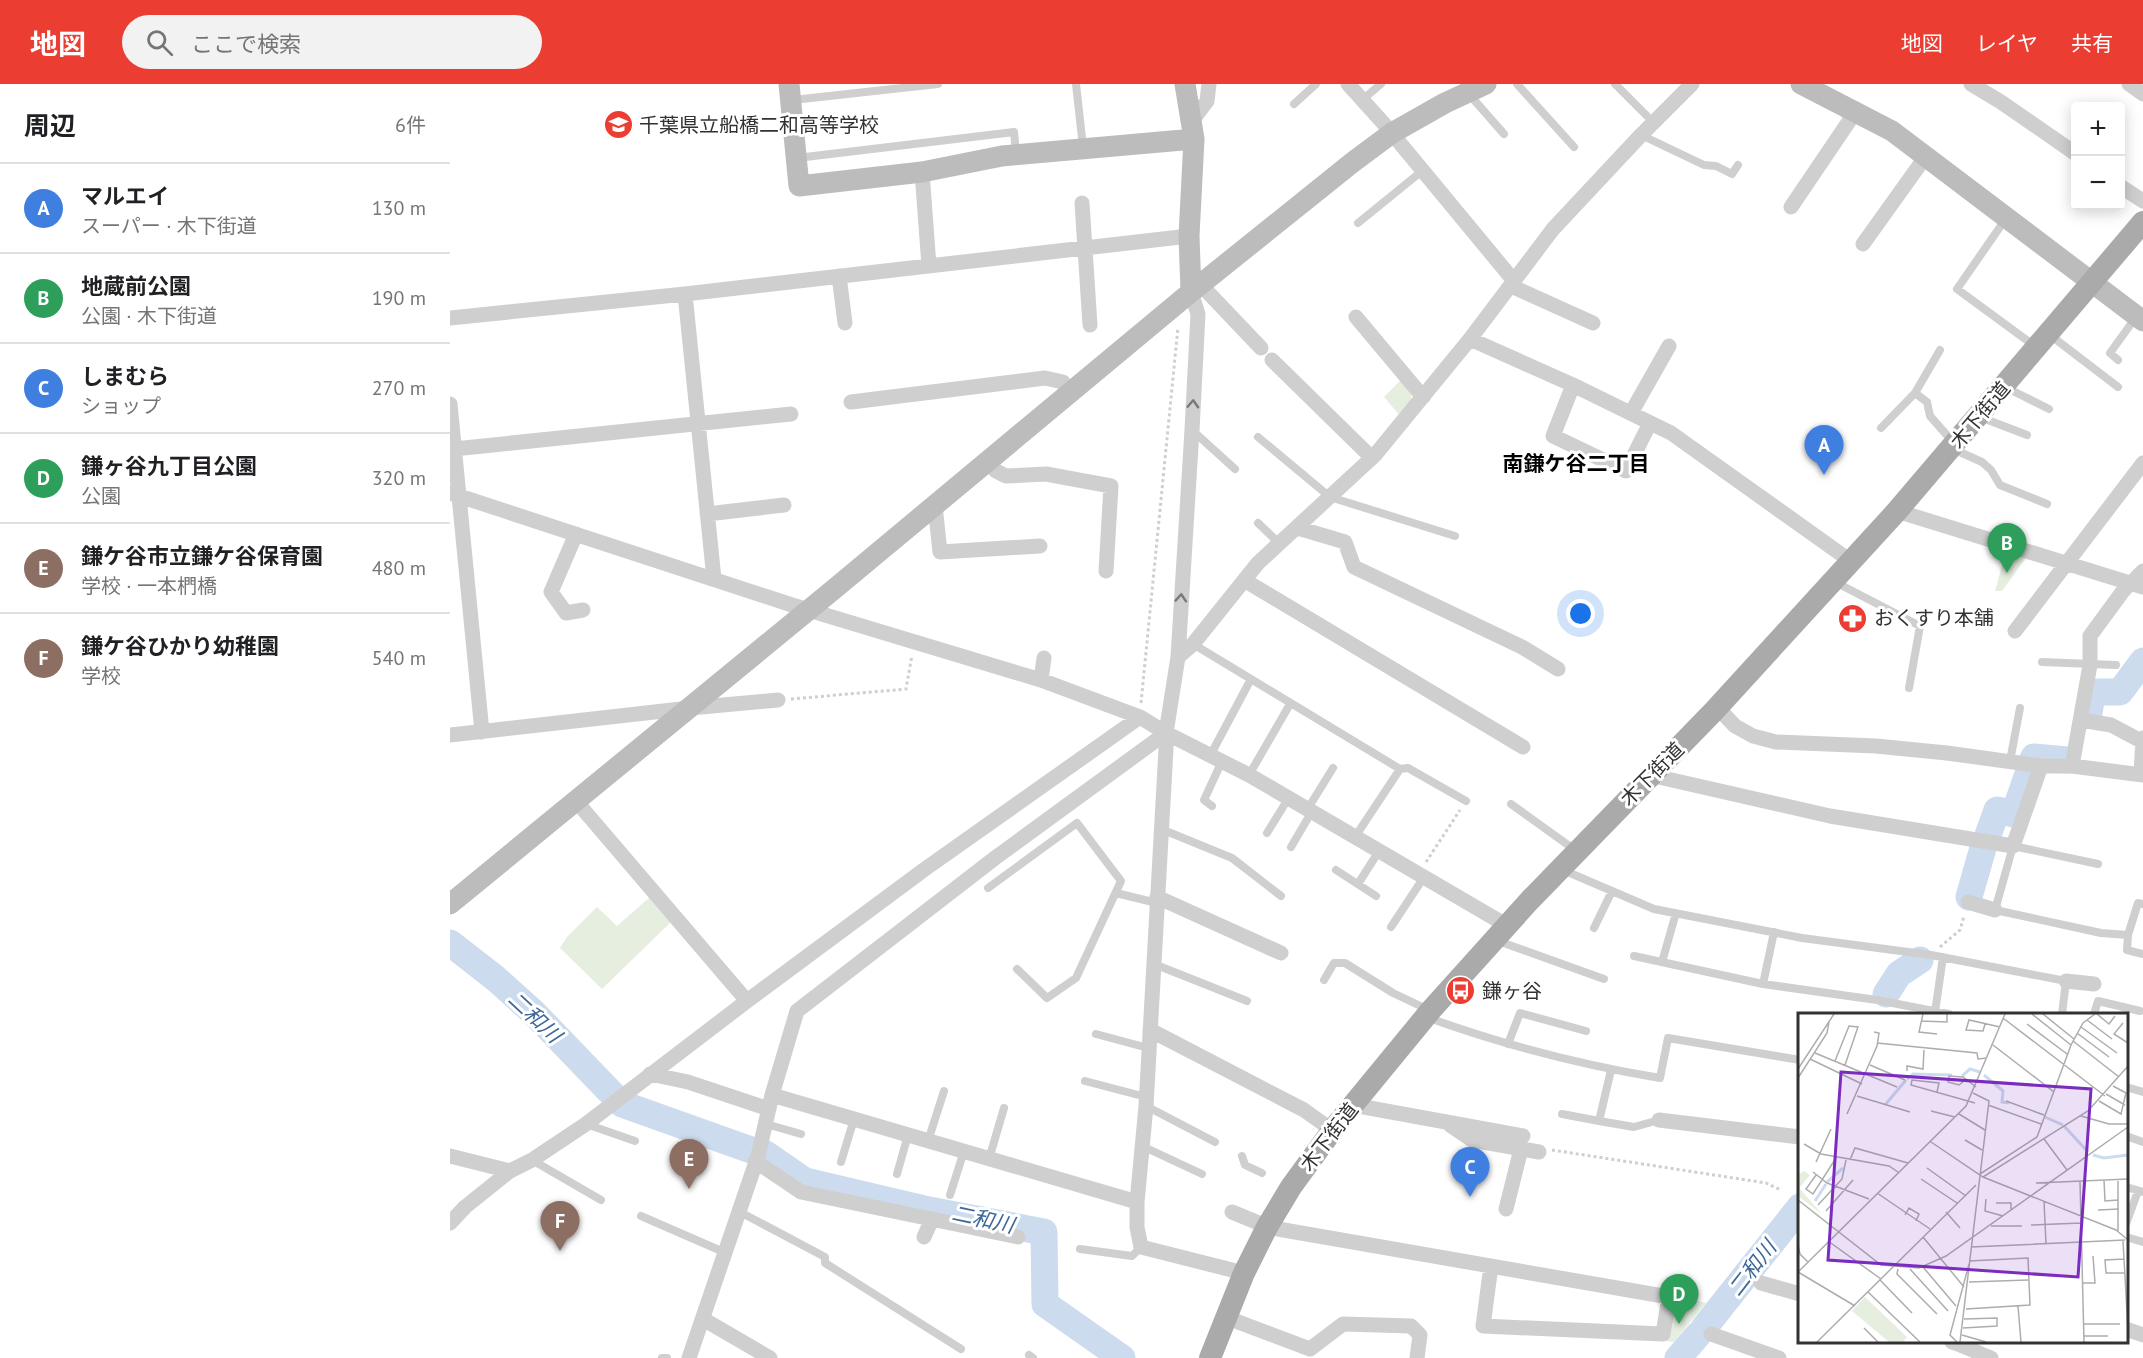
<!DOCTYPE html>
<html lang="ja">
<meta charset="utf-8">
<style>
:root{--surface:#fff;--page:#f2f2f2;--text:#202124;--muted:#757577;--line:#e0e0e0;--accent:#eb3d32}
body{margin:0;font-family:"PT Sans","Noto Sans JP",sans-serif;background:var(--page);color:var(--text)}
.controls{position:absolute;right:18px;top:18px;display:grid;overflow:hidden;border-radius:6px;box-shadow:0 3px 15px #0003}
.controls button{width:54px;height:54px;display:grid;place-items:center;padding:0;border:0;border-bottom:2px solid var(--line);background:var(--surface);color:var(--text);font:30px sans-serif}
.you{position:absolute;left:1131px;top:530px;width:21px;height:21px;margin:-15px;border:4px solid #fff;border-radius:50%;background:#1a73e8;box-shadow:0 0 0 9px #1a73e833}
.badge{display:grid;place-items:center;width:39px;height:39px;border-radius:50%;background:var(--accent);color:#fff;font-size:20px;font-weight:700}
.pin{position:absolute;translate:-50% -50px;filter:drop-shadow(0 2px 3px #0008)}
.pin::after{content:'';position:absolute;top:32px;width:21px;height:18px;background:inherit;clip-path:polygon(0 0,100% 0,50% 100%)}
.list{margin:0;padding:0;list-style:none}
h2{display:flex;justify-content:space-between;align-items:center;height:78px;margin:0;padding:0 24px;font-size:26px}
h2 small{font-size:20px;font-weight:400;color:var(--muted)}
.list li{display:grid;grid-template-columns:39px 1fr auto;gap:18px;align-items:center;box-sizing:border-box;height:90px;padding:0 24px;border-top:2px solid var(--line)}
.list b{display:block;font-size:22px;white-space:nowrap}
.list p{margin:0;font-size:20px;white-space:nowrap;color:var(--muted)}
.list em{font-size:20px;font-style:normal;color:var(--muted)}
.icon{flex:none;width:33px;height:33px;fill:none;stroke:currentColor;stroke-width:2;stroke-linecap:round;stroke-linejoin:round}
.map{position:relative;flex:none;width:1693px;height:1274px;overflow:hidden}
header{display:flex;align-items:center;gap:36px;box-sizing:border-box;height:84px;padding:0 30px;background:var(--accent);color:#fff}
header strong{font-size:28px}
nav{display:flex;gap:33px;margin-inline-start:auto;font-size:21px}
.search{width:420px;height:54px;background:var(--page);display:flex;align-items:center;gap:15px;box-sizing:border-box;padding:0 21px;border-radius:33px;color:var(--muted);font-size:22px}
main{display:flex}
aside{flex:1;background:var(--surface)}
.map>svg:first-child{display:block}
</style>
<header>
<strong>地図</strong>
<div class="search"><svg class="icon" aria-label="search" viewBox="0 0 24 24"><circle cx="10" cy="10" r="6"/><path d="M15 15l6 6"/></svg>ここで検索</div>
<nav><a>地図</a><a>レイヤ</a><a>共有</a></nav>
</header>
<main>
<aside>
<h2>周辺<small>6件</small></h2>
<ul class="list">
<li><span class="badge" style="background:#3f7fe0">A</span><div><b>マルエイ</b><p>スーパー · 木下街道</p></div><em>130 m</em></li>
<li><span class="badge" style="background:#2e9e5b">B</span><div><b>地蔵前公園</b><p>公園 · 木下街道</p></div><em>190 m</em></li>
<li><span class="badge" style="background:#3f7fe0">C</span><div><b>しまむら</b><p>ショップ</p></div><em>270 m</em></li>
<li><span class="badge" style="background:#2e9e5b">D</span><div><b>鎌ヶ谷九丁目公園</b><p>公園</p></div><em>320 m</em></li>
<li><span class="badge" style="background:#8d6e63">E</span><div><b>鎌ケ谷市立鎌ケ谷保育園</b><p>学校 · 一本椚橋</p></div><em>480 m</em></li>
<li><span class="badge" style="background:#8d6e63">F</span><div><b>鎌ケ谷ひかり幼稚園</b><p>学校</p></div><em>540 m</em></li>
</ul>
</aside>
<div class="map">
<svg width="1693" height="1274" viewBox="0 0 1693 1274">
<rect width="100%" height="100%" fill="#fff"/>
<path fill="#e6eee0" d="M952,295C965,309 964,318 951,333L934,313Z
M1557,464L1578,471L1552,507H1545Z
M201,812L223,836L152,905L110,864L117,853L147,823L167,842Z
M1228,1212L1256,1219L1224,1258L1216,1257L1223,1221L1226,1222Z"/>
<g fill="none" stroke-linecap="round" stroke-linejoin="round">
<path stroke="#ccdcee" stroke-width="27" d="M1639,629L1642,611L1645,608H1670L1693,577
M1582,677L1584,673L1617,676
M1538,751L1547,726L1564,730L1579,687
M1519,813L1533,764
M0,859L45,894L84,929L165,1013
M1436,910L1449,890L1470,876
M172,1020L301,1066
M316,1070L355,1097L474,1125L594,1148L595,1220L672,1274
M1254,1244L1350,1123
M1228,1274L1248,1251"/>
<path stroke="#cfcfcf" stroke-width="3" stroke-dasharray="3 3" stroke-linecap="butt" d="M341,615L456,605L462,571
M691,619L728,243
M976,778L1010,726
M1490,863L1510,846L1514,832
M1102,1066L1316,1099L1331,1106"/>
<path stroke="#cfcfcf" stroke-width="8" d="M626,0L633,63
M1067,0L1124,63
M1165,0L1197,32
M1018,9L1054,50
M343,16L488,0
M912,16L931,0
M844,20L866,0
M1191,51L1254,81L1266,82L1282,90L1288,81
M347,74L564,48L566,69
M908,139L972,87
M1550,143L1507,205L1586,263
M1600,251L1668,303
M1668,276L1660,269L1686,233
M1555,303L1599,325
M1465,309L1477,318L1480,332L1502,357
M1530,333L1577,351
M1431,344L1465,309L1490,266
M743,347L785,385
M808,353L880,413L1005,452
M1503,365L1532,378L1541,386L1550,401L1597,420
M808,439L830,460
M1385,498L1470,542L1459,604
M743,560L950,685
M1592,578L1666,581
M761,670L801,595
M1560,677L1570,624
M799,691L840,620
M1061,720L1125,766
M762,722L754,716L772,677
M857,726L883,684
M711,745L782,774L831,812
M817,749L838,715
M905,753L950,685L958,684L1016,717
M841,763L861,729
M1648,780L1563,762L1545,826L1651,849L1678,851
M886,786L926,812
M1113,786L1204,825L1352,854L1481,871L1616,897L1612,930
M908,800L929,767
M538,804L627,739L671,797L626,894L597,914L567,885
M666,809L707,819
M1693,820L1688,819L1678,851L1677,866L1693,870
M941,843L974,793
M1144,844L1162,807
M1048,857L1154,895
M1184,872L1313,900L1427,916L1499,930
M1212,878L1226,829
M704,880L797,917
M874,896L884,879H895L943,909L979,926
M1313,900L1324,848
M1485,928L1493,873
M1644,930L1648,917L1690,927
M979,934C1054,961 1132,981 1210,994L1218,954L1350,976
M646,950L698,964
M1058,960L1070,929L1136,947
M1161,986L1149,1037L1184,1043L1209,1036
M635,997L696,1013
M1676,1003L1693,1008
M696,1022L765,1058
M1112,1030L1149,1037
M136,1040L185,1057
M316,1040L351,1050
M1676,1052L1693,1058
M478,1057L494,1007
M692,1062L752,1090
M792,1072L795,1081L812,1089
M539,1075L554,1024
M82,1076L151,1116
M391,1078L404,1035
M447,1090L458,1051
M1676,1103L1693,1108
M500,1111L514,1067
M290,1128L375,1173V1179L511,1265
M191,1132L276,1169
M1676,1140L1688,1107
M1676,1153L1693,1158
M630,1165L682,1172L691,1163
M579,1271L583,1274
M212,1274H217"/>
<path stroke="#cfcfcf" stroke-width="15" d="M898,0L935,41L1064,197
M1521,0L1551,18L1626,70
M1679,0L1693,10
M742,37L757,17L759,0
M472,88L479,182
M1670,102L1693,117
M632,119L640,241
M1341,123L1406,27
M1413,160L1476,72
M389,192L395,239
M751,201L811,264
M1061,202L1143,239
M741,208L748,230L742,346L728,573L716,649V665L696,1022L687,1118V1143L691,1163L794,1189
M235,210L264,495
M906,233L973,313
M0,234L235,210L739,152
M1020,255L1123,301L1221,349L1402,478
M822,276L922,374
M1123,301L1103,352L1176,387L1200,339
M401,318L595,294L613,298L617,311
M0,320L32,648
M1181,329L1219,262
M4,365L341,330
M538,377L546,387L556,392L596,390L661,402L656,487
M0,409L342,521L591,596L690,633L716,649L799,691L1056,841
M485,421L490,468L590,462
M1447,427L1693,503
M257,430L334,421
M848,444L895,458L904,483L1072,563L1108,585
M126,450L101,508L116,529L133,526
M794,496L1073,663
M1565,547L1693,379
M728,573L743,560L808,479L925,371L1020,255L1103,145L1191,51L1242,0
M591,596L594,574
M1267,623L1285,642L1303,652L1326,658L1426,662L1497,669L1591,682H1622L1693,691
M1631,636L1661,641L1691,657
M0,651L240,624L328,616
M1622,682L1640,581V552L1673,507L1693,487
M1691,690L1693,654
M1200,691L1380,732L1563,762L1591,682
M126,717L297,917
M707,813L831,869
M1518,818L1545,826
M1616,897L1644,900
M700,946L854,1026L875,1041L884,1044
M200,990L238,998L319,1025
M322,1011L687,1118
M903,1021L1073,1052
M1209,1036L1350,1053
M1000,1041L1022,1056L1089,1068
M0,1072L60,1087
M305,1077L351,1108L568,1153
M1056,1125L1071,1065
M782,1128L811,1140L828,1145L1219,1213L1213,1250L1033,1242L1041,1182
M0,1139L15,1123L60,1087L82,1076L136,1040L297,917L475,785L690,633
M474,1153L482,1135
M1311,1199L1350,1210
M775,1233L860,1265
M253,1235L320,1274
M1676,1245L1693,1251
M1261,1250L1329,1274
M1502,1258C1516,1262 1527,1269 1541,1274
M860,1265L893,1240L961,1242L970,1251L967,1274
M239,1274L308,1072L322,1011L347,927L545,774L716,649"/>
<path stroke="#bcbcbc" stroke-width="21" d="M339,0L349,102L472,88L552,72L744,55
M735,0L744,55L739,152L741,208
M1351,0L1442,47L1693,237
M0,820L383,506L741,208L903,78L942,49L995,19L1036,0"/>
<path stroke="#aaa" stroke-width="22" d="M760,1274L794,1189L817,1143L841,1103L884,1044L981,926L1080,816L1264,627L1447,427L1693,138"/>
</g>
<defs><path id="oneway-chevron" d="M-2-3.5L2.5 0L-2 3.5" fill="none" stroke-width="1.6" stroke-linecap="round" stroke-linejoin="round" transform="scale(1.5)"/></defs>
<g stroke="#797979">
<use href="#oneway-chevron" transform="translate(743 320) rotate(-87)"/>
<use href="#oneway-chevron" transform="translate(731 514) rotate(-86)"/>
</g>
<defs>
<symbol id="school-disc" viewBox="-11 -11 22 22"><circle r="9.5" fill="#eb3d32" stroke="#fff"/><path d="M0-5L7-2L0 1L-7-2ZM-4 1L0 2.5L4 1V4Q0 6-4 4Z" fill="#fff"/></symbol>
<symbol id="pharmacy-disc" viewBox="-11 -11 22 22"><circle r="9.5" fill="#eb3d32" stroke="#fff"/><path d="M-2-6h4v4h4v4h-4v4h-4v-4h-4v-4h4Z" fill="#fff"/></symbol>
<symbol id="bus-disc" viewBox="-11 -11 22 22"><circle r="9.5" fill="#eb3d32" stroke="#fff"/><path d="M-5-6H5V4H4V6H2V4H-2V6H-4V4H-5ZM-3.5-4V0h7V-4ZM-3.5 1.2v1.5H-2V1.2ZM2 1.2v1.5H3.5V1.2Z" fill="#fff"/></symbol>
</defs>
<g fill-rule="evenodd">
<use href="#school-disc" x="152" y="24" width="33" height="33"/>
<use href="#pharmacy-disc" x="1386" y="518" width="33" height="33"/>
<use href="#bus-disc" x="994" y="890" width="33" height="33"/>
</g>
<g text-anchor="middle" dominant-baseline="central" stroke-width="6" stroke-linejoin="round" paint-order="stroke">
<g font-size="20" fill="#323232" stroke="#fff" text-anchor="start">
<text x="189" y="41">千葉県立船橋二和高等学校</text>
<text x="1424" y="534">おくすり本舗</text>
<text x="1032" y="907">鎌ヶ谷</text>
</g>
<g font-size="20" fill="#323232" stroke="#fff">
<text transform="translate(1530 331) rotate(-50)">木下街道</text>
<text transform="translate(1202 690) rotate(-45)">木下街道</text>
<text transform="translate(879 1053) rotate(-52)">木下街道</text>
</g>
<g font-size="21" font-weight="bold" fill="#000" stroke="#fff">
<text x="1126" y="379">南鎌ケ谷二丁目</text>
</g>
<g font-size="21" font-style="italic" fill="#3c6797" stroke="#fff">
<text transform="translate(85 933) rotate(43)">二和川</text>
<text transform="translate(533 1135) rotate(12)">二和川</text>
<text transform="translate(1302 1184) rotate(-52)">二和川</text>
</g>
</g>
<g transform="translate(1348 929)">
<rect width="330" height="330" fill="#fff"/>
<path d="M6,158L12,162L1,175L24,201L0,183V162ZM67,284L109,324L105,329H91L54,298Z" fill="#e6eee0"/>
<path fill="none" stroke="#ccdcee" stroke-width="3" d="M186,62L205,78L204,89L211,90M164,63L172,56L182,59M109,66L115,61L154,62M87,92L108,67M247,104L265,112M266,113L290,139M295,142L306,145L330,142M29,169L45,155M17,188L28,171"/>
<path fill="none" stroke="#adadad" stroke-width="1.5" d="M125,1L121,19L139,21M234,1L273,32M245,1L276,26M299,1L311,11L317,3M205,5L307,83M289,7L314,26M123,8L149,9V1M325,10L316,21L330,30M187,11L185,18L168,17L171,7L202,14M229,11L269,41M283,14L319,40M279,20L311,44M275,28L321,64M79,30L179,40L180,46L189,45M195,32L256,79M17,40L99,74M12,46L64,71M37,48L51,13L60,14L47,52M72,52L107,67M0,56L36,1M109,58V53L125,56L126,37M0,65L29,20L31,9M166,68L161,72L150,69L151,63L165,64L178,74M139,79L141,70L114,67L113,72L177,90M308,81L327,92M59,83L112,99M208,88L246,102M301,88L323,101L328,80L315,73M190,92L243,111M133,98L157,104M49,101L79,33L81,20L76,19M161,101L187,117M283,103L311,111H330M246,126L269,157M167,127L184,137M133,129L185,164L318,217L330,227M6,131L23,141L91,153L100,159M52,147L57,135L110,150M18,149L33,116M129,155L168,183M15,159L29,170L71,186M182,161L239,124L273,32L285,10L297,1M18,162L8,176L15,181L38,145M185,164L290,98L330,53M123,166L159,190M320,166V219M306,167L307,188L320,187M282,168L286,329M238,170L330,166M79,180L132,216M188,186L187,198L205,203M0,187L83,252L121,255L148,243L330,114M246,188L248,231M198,190H213V197M20,192L44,166L48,147M300,197L321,196M28,198L55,167M148,199L162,215M107,202L111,195L121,201L118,208M233,212L283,210M193,213H224M125,224L166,274M30,228L83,266M325,228L330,318M0,232L2,241L10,249M173,234L327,227M326,246L307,247L308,260H327M125,254L158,293M100,256L99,261L139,301M112,256L150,298M0,259L57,293M0,259L168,93L207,1M82,267L114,300M171,269L230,267M285,270H297L295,243M70,279L122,329M220,293L223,329M168,296L232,292L230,245L171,248M286,311H322M66,315L80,329M165,315L199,313V305L166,306M164,322L188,329M286,323H310M19,329L178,172M159,329L152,322L171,251M162,329L191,88L175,80"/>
<path fill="#7b2cbf" fill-opacity="0.15" stroke="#7b2cbf" stroke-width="3" d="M43,59L293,76L280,264L30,247Z"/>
<rect width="330" height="330" fill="none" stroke="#323232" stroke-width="3"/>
</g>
</svg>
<div class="controls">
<button>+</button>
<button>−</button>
</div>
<div class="you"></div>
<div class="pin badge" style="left:1374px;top:391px;background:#3f7fe0">A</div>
<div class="pin badge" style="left:1557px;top:489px;background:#2e9e5b">B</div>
<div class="pin badge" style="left:1020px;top:1113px;background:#3f7fe0">C</div>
<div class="pin badge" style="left:1229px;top:1240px;background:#2e9e5b">D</div>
<div class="pin badge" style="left:239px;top:1105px;background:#8d6e63">E</div>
<div class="pin badge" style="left:110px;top:1167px;background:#8d6e63">F</div>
</div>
</main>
